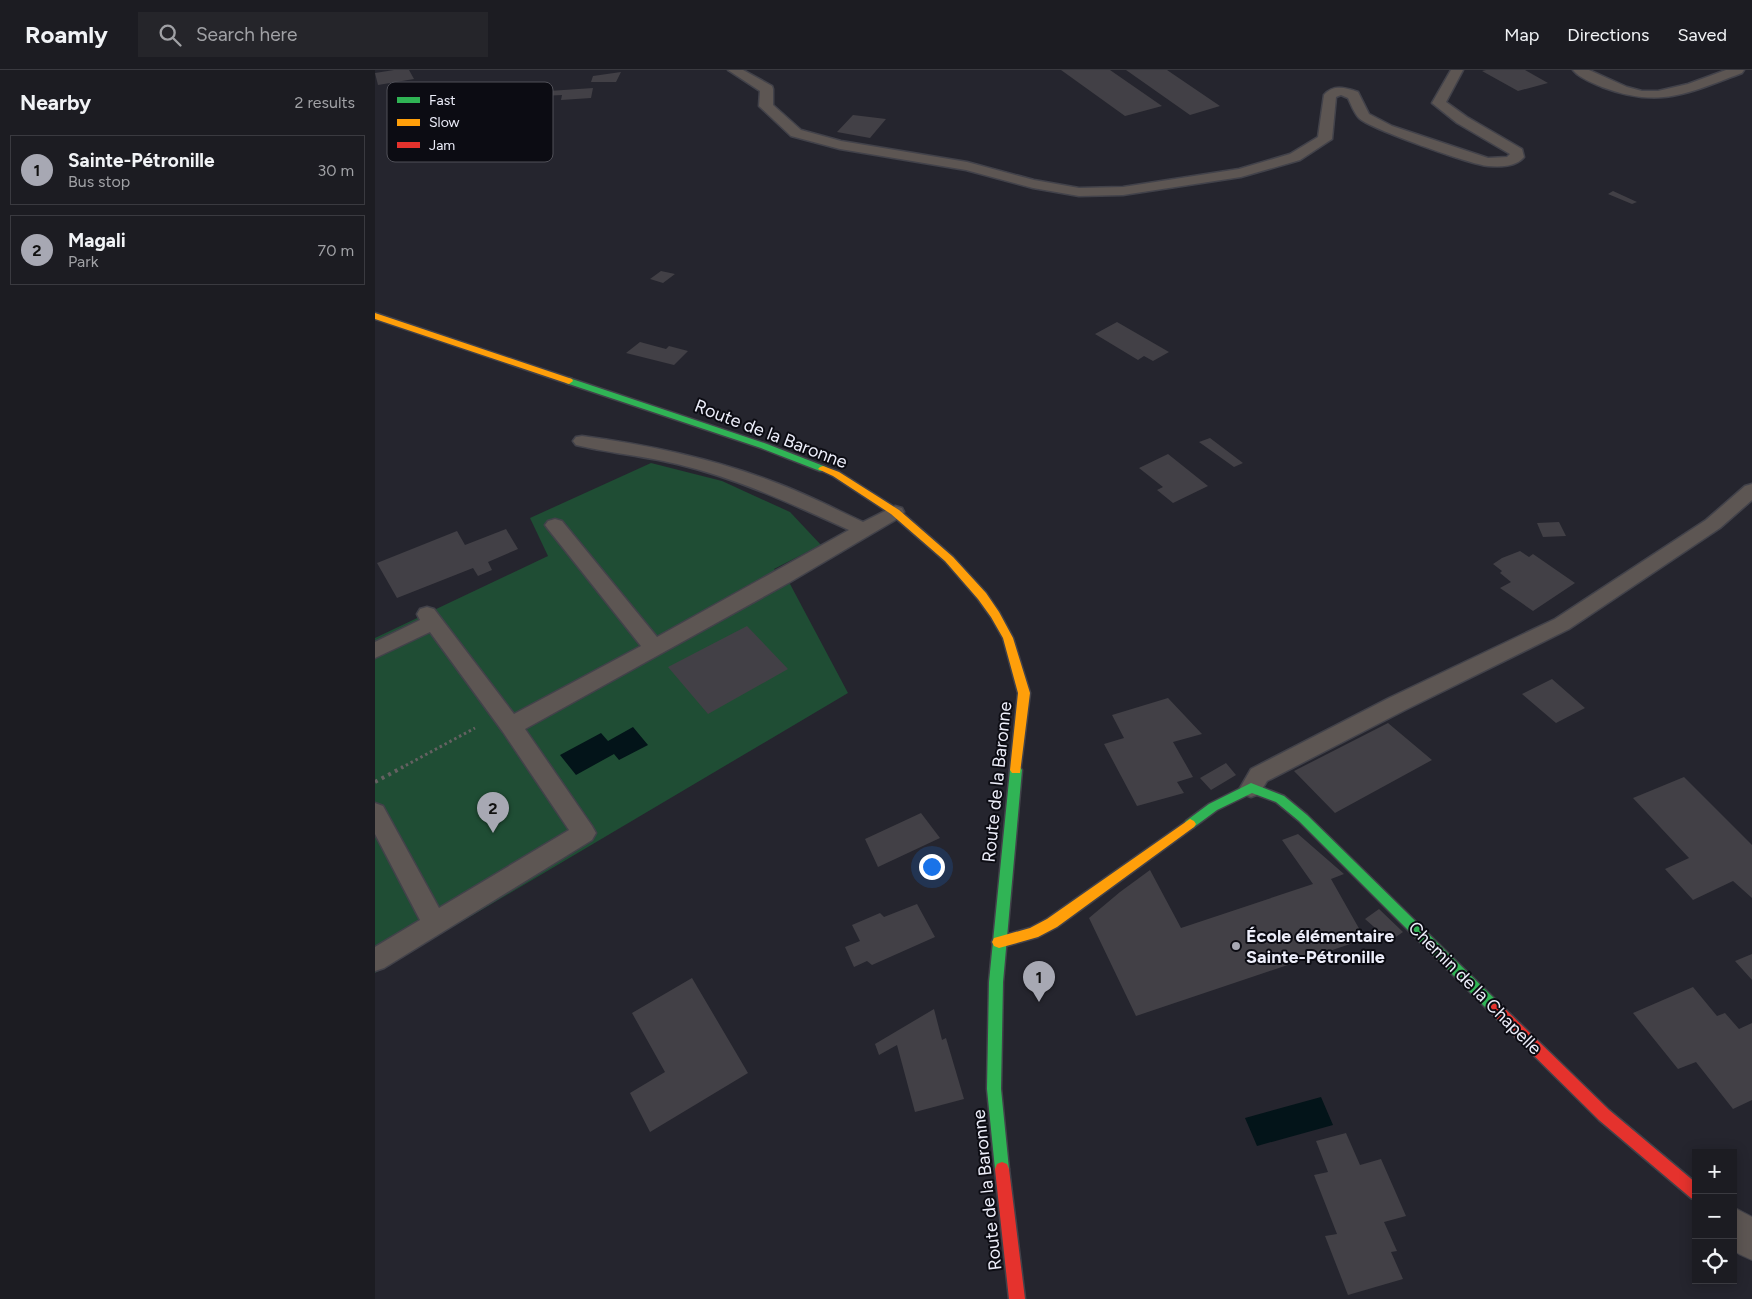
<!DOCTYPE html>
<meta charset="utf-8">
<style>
:root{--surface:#1c1c22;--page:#25252a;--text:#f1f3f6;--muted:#a0a1a5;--line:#3a3a40;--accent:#a7a8b3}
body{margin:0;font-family:Figtree,sans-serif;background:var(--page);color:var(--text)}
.controls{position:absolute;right:15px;bottom:15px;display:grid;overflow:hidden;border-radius:0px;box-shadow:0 2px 12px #0003}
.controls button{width:45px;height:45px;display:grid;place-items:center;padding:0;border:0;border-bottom:1px solid var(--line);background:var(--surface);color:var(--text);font:25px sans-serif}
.you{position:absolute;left:556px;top:796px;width:18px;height:18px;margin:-12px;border:4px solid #fff;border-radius:50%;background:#1a73e8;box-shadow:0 0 0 8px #1a73e833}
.badge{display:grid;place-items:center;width:32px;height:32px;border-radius:50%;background:var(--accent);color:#111;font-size:16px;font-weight:700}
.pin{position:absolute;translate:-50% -41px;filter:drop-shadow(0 1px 2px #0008)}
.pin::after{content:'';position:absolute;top:26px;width:18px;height:15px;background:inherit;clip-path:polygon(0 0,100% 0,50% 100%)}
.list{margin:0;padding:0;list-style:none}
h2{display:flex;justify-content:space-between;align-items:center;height:65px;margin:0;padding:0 20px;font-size:21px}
h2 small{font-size:16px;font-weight:400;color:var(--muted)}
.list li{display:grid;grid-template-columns:32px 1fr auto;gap:15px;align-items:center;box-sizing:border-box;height:70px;margin:0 10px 10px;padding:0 10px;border:1px solid var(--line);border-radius:0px}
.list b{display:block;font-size:19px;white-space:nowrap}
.list p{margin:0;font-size:16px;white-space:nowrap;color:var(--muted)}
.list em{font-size:16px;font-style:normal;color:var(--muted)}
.icon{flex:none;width:28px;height:28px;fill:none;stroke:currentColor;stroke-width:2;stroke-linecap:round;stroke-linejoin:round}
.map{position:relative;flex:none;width:1377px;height:1229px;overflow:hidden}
header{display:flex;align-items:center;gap:30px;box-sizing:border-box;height:70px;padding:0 25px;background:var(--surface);border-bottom:1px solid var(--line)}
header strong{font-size:24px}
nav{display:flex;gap:28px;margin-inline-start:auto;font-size:18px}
.search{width:350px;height:45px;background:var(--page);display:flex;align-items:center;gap:12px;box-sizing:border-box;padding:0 18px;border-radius:0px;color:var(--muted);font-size:19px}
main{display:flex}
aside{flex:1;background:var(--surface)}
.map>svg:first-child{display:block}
</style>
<header>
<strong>Roamly</strong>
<div class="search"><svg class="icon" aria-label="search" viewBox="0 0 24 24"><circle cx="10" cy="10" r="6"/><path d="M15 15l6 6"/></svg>Search here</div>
<nav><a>Map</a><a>Directions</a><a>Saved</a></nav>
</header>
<main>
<aside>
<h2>Nearby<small>2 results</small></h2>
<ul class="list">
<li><span class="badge">1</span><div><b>Sainte-Pétronille</b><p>Bus stop</p></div><em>30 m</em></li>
<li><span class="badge">2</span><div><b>Magali</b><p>Park</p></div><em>70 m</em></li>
</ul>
</aside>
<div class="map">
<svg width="1377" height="1229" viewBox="0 0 1377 1229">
<rect width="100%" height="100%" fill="#25252e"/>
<path fill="#1f4d34" d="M276,393L347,411L415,442L446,475L399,499L415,514L473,623L0,903V568L173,486L155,448Z"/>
<path fill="#031419" d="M258,657L273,675L244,690L239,684L201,705L185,685L226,663L233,671Z
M946,1027L958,1055L882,1076L870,1048Z"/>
<path fill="#424046" d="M19,0H34L39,9L3,15L0,3Z
M686,0H735L787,36L750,46Z
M751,0H792L845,36L815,45Z
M1111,0H1150L1173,13L1143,21L1107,1Z
M246,2L241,12H216L218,6Z
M175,18L174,21L218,18L216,28L186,30L187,25L108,29L109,31L37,43L34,37L69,30L75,25L103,20Z
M478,45L511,49L495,68L462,62Z
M1238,121L1262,132L1257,134L1233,124Z
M286,201L300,204L288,213L275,209Z
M742,252L794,282L778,291L769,286L763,290L720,264Z
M265,272L291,279L294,276L313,281L299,295L251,283Z
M835,368L868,393L859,397L824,372Z
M793,384L833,416L798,433L782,420L788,417L764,398Z
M1184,452L1191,466L1168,467L1162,453Z
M131,459L143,479L113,492L117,500L103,506L98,498L22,528L2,493L82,461L90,475Z
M1145,481L1154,487L1158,484L1200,513L1158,541L1125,518L1136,512L1125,503L1127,501L1118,494L1127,488Z
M372,556L413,599L333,644L293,597Z
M1177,609L1210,638L1181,653L1147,624Z
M793,628L827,664L798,672L818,707L802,712L809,723L762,736L729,674L749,668L737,645Z
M1013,653L1057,690L960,743L919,701Z
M851,693L861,705L836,720L825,708Z
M1309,707L1377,775V828L1358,811L1318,830L1290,799L1314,788L1258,728Z
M546,743L565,768L503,797L490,769Z
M923,764L969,804L956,809L990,869L761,946L714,848L745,822L775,800L806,858L938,814L907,770Z
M542,834L560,867L497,895L492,891L479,897L470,877L485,871L477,855L505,843L509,847Z
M1004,839L1028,862L1015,871L990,849Z
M1377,884V910L1360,891Z
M317,908L373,1003L275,1062L255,1023L290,1002L257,943Z
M1318,917L1342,946L1350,943L1364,959L1377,953V1030L1358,1039L1321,992L1303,999L1258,943Z
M559,939L567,970L571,968L589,1029L540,1042L522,975L504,985L500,974Z
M971,1063L985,1095L1006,1089L1031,1146L1009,1152L1022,1181L1016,1182L1028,1209L973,1225L950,1166L962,1164L939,1105L953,1102L941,1071Z"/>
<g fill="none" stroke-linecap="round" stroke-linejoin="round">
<defs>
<path id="lane" d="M353,0H368L397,16L398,19V35L426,60L466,71L592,92L659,110L704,118L748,117L864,99L915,84L943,67L949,25C959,14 970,18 983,22L994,44L1017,56L1113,88L1132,87L1135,84L1082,53L1057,33L1076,0H1088L1071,32L1092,47L1147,79L1149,87C1141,97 1125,97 1113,96C1097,95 993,58 984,48C979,43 976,34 973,28L966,25L961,27L957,69L925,90L866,107L748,125L704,126L658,118L591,100L465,79L416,66L384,36L385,21Z
M1198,0H1214L1252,17L1267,21H1283L1313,14L1351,0H1369L1367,3C1313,23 1285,39 1227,17C1218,13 1204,8 1198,0Z
M207,366C274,375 341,389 404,414C433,425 460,439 488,452L520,436L527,438L529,442L527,446L415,512L150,659L217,756L221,763L217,770L9,898L0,901V877L45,850L0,764V733L8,736L64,838L194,760L128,662L55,562L0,588V572L45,550L42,544L45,539L52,537L59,539L139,644L266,576L173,459L170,455L173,451L180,449L187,451L282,567L474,460C417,434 364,409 302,394C269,386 234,383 201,375L198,371L201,367Z
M1377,414V430L1345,458L1194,559L1030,640L892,711L884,724L876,727L868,724L865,718L876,699L1014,628L1180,549L1331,450L1370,416Z"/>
<path id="street" d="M1358,1137L1377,1147V1190L1364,1184L1358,1180Z"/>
<path id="fast" d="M194,308L392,374L451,397L453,399L451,401H445L386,378L191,313L190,311Z
M641,695L645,697L647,700L628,912L626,1019L634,1099L632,1104L627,1106L622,1104L620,1099L612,1019L614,912L635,700L637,697Z
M876,713L909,726L932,745L1126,935L1128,939L1126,943L1121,945L1116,943L924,751L901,732L877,723L842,740L819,757L815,759L811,757L809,754L811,751L834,734Z"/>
<path id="slow" d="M0,243L197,309L198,311L194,314L191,313L0,249Z
M448,396L464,402L524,440L578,487L611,523L624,542L638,568L655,623L645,703H637L635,700L643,623L628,568L616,547L603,529L570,491L516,444L458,406L443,399L445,397Z
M815,749L819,751L821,754L819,757L682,857L663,867L624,878L619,876L617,872L619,868L655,858L672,849Z"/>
<path id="jam" d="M1121,933L1126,935L1234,1040L1321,1113V1130L1316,1128L1224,1050L1116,943L1114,939L1116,935Z
M627,1092L632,1094L634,1099L650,1229H634L620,1099L622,1094Z"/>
</defs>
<use href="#lane" stroke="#42424a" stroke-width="3"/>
<use href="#street" stroke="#42424a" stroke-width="2"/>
<use href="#fast" stroke="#42424a" stroke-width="3"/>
<use href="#slow" stroke="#42424a" stroke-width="3"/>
<use href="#jam" stroke="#42424a" stroke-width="3"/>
<path stroke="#656162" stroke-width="3" stroke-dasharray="2.5 3" stroke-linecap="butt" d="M26,698L100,658"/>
<path stroke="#656162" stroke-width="4" stroke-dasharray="3 4.5" stroke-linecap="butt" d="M0,712L28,697"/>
<use href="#lane" fill="#5d5653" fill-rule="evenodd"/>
<use href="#street" fill="#5d5653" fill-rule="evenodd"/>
<use href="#fast" fill="#30b455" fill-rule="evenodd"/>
<use href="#slow" fill="#ff9f0a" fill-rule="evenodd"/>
<use href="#jam" fill="#e5322d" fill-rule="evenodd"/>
</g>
<circle fill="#a7a8b3" stroke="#0c0c13" stroke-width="2" cx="861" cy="876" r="5"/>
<g text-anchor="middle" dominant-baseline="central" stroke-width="4" stroke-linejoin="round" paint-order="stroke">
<g font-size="18" fill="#edeefa" stroke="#0c0c13">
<text transform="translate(396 364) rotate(21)">Route de la Baronne</text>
<text transform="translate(622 712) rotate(-84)">Route de la Baronne</text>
<text transform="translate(1100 918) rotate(45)">Chemin de la Chapelle</text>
<text transform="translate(612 1120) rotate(-96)">Route de la Baronne</text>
</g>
<g font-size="18" font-weight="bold" fill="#edeefa" stroke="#0c0c13" text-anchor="start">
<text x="871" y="866">École élémentaire<tspan x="871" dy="21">Sainte-Pétronille</tspan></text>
</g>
</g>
<rect x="12" y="12" width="166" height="80" rx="8" fill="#0c0c13" stroke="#505058" stroke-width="1"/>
<rect x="22" y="27" width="23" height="6" fill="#30b455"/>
<rect x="22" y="49" width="23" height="7" fill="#ff9f0a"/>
<rect x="22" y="72" width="23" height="6" fill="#e5322d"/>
<g font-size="14" fill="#edeefa">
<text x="54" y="35">Fast</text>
<text x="54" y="57">Slow</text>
<text x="54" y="80">Jam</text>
</g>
</svg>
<div class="controls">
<button>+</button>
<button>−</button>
<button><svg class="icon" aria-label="locate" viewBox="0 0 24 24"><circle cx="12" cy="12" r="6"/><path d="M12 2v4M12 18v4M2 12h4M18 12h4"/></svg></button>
</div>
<div class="you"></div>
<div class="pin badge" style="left:664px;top:932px">1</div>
<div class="pin badge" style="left:118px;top:763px">2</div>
</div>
</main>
